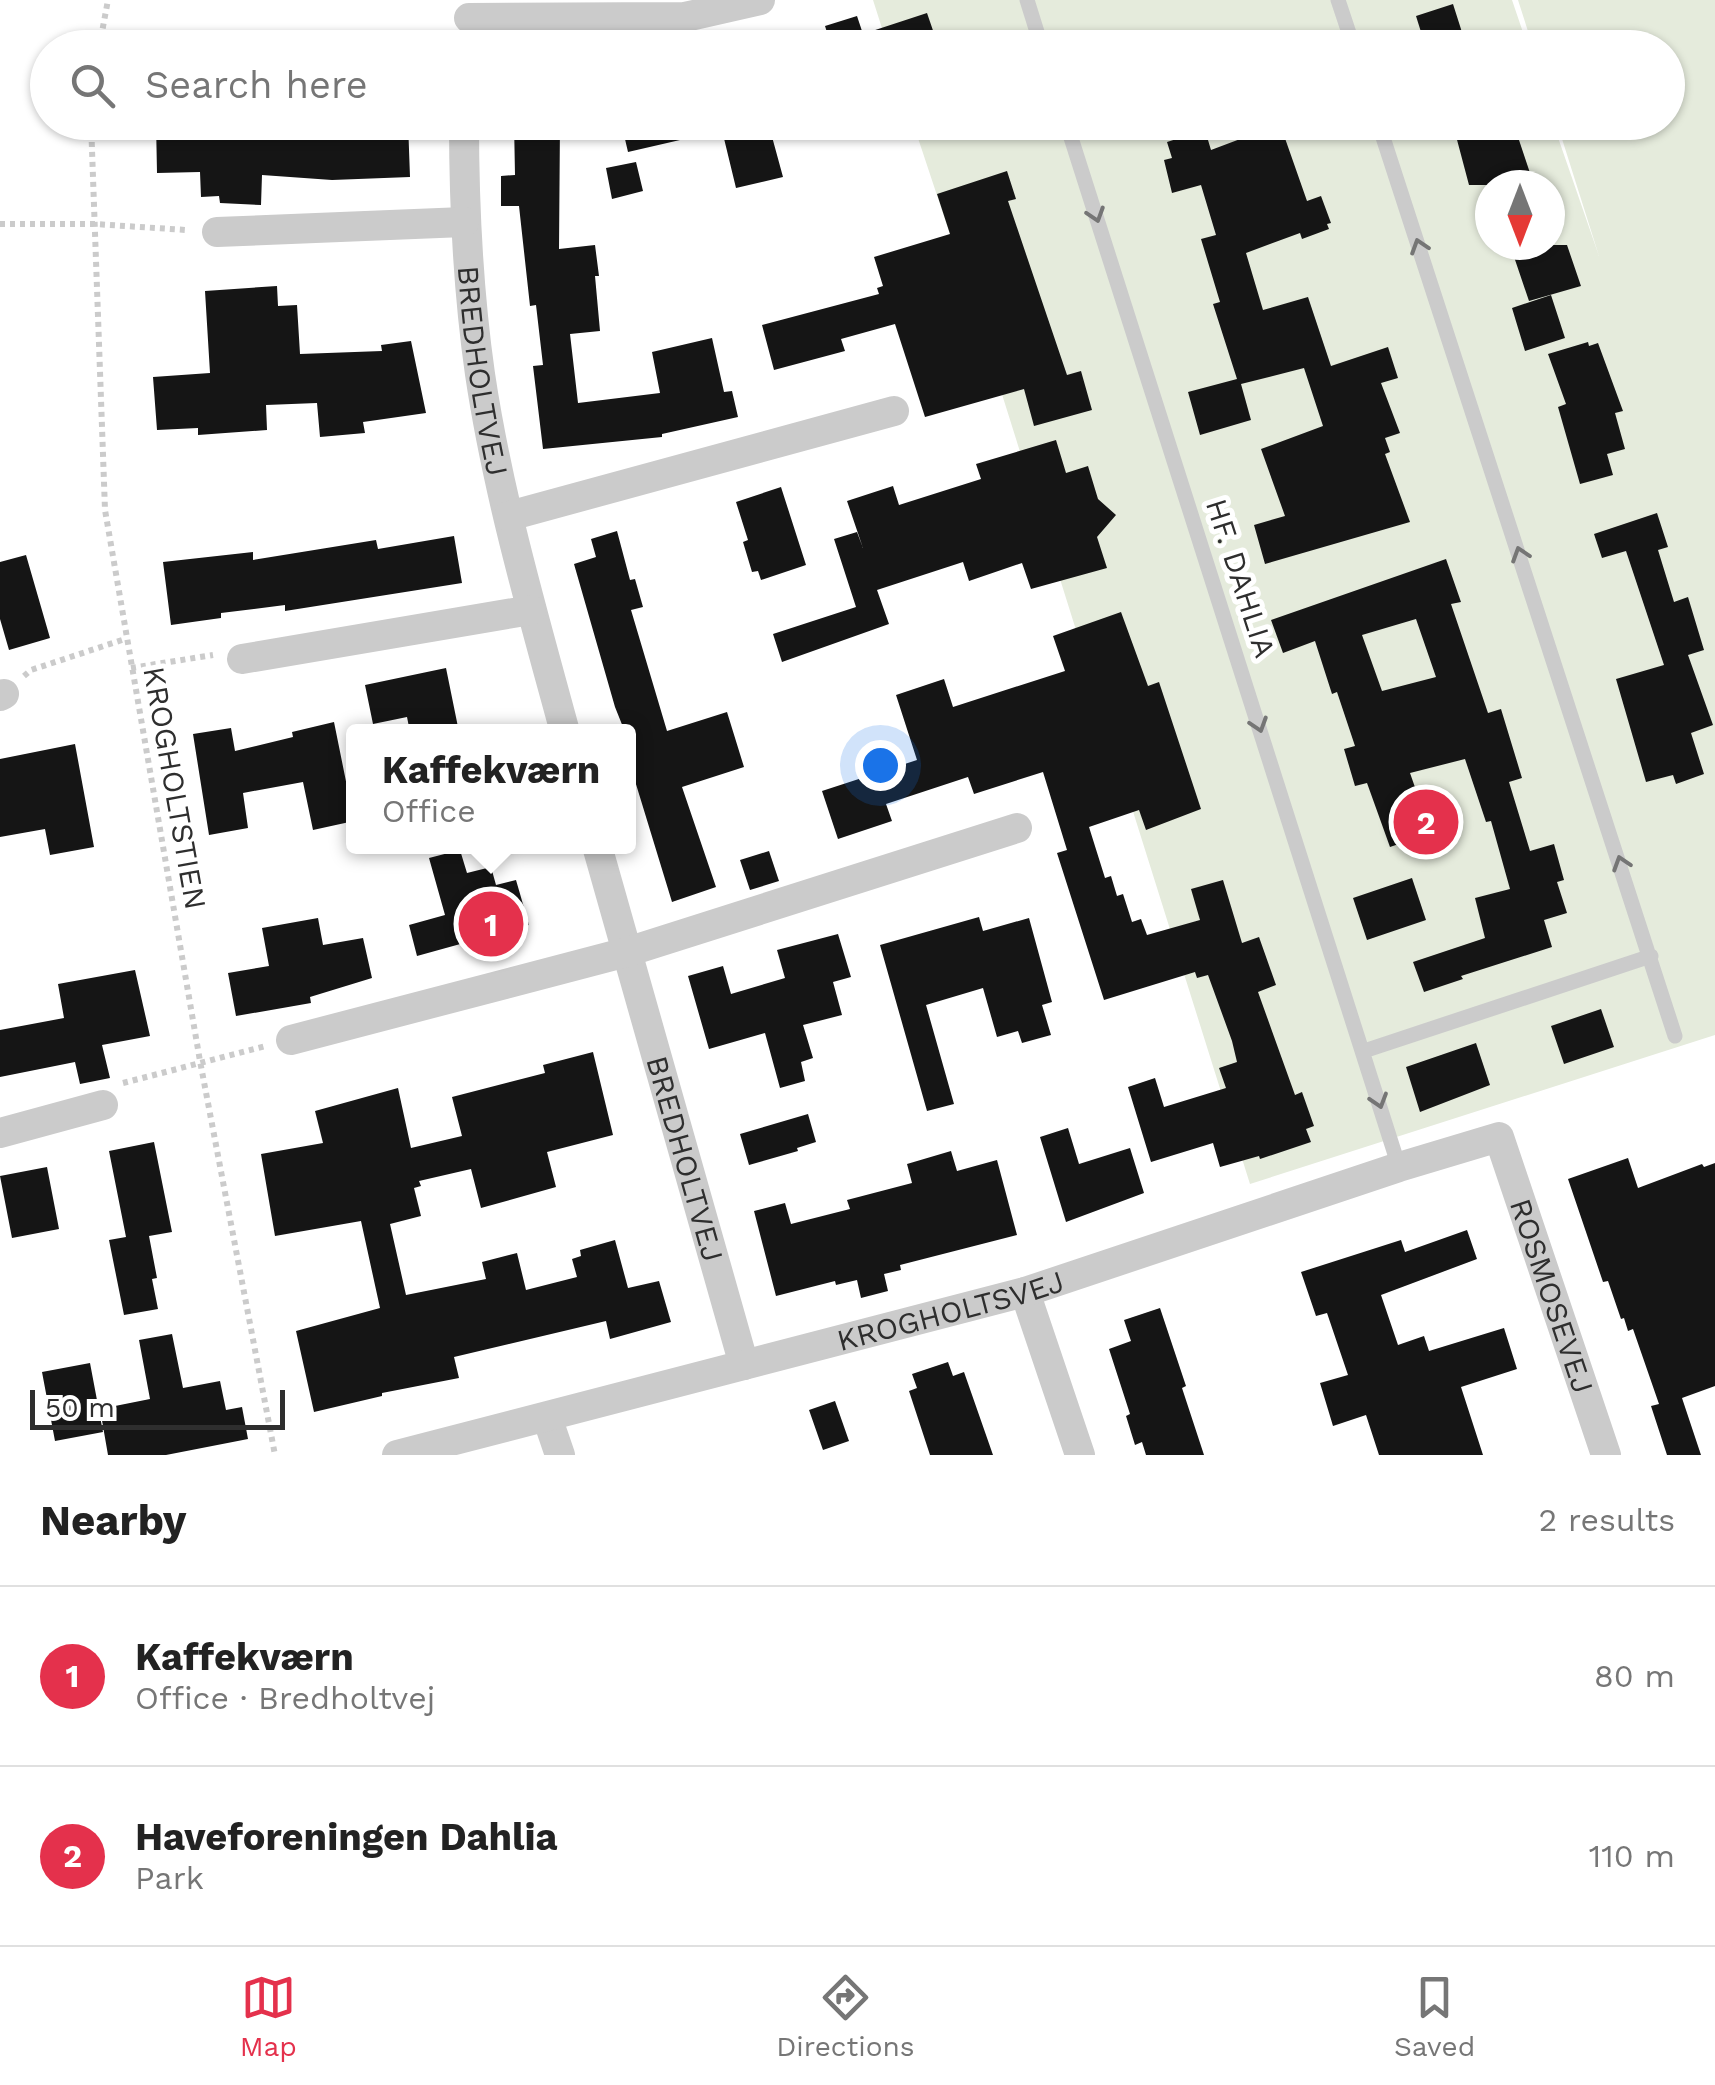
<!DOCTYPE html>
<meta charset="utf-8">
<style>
:root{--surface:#fff;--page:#f2f2f2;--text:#222;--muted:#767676;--line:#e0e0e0;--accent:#e4314c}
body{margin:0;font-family:"Work Sans",sans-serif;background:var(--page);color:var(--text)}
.compass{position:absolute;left:1475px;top:170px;width:90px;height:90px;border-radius:50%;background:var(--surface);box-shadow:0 2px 8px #0004;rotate:180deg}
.scale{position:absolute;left:30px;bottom:25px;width:255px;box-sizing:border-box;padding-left:10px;border:5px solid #2e2e2e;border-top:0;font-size:28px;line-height:35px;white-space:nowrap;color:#2e2e2e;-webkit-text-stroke:8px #fff;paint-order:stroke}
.you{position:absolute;left:880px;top:765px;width:35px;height:35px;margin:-25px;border:8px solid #fff;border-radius:50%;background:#1a73e8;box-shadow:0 0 0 15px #1a73e833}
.badge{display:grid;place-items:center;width:65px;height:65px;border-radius:50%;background:var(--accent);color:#fff;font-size:32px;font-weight:700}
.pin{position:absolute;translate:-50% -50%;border:5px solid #fff;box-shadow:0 2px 10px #0006}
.popup{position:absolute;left:346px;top:724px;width:290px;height:130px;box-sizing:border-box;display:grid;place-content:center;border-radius:10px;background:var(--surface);filter:drop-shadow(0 2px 8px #0005);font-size:32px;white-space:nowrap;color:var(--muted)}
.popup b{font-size:38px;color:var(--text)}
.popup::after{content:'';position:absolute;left:50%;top:100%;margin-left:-20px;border:20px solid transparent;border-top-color:var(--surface)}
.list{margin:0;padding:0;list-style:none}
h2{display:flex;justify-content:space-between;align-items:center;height:130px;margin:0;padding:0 40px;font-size:42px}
h2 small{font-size:32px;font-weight:400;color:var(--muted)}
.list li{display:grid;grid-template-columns:65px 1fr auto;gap:30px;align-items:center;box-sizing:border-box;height:180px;padding:0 40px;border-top:2px solid var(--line)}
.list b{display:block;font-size:38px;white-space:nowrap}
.list p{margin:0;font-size:32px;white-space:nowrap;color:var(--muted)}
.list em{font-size:32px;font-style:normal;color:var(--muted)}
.icon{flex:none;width:55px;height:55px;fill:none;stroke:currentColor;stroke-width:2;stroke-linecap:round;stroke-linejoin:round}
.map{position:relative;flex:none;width:1715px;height:1455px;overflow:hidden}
.search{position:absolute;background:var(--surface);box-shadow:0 2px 8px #0004;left:30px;right:30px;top:30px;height:110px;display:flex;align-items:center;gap:25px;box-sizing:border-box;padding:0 35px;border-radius:55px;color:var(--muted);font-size:38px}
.sheet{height:490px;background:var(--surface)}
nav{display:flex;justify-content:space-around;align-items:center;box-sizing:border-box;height:140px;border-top:2px solid var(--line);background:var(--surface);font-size:28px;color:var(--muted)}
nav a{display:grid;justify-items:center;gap:5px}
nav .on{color:var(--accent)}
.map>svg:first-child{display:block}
</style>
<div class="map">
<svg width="1715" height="1455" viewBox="0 0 1715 1455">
<rect width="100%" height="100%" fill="#fff"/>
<path fill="#e5ebdc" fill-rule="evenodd" d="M873,0H1512L1528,47H888Z
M1518,0H1715V1035L1250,1184L984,337L913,123H1553L1599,256L1557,123L1668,122V48L1533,47ZM1490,185H1550V245H1490Z"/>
<path fill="#151515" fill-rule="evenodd" d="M1453,4L1467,48H1426L1416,16Z
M927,13L939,48H832L825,26L857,16L863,34Z
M156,122H194V128L249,127V122H408L410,177L332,180L262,175L261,205L220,203L219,196L201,197L200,172L157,173Z
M514,122H560L559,249L595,245L599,276H595L600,331L570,334L578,403L660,393L652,352L712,338L724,392L732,391L738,417L662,434V437L543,449L533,366L543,365L536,305L530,306L519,206H501V176L515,175Z
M621,122H704L706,134L628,152Z
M720,122H768L783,177L736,188Z
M1462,122H1513L1534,185H1469L1456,136L1466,133Z
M1280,124L1307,201L1321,196L1331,223L1327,224L1329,229L1302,239L1300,233L1246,253L1263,310L1308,297L1331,366L1388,347L1398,378L1381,383L1400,433L1385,438L1390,452L1385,454L1410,522L1265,564L1254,525L1285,516L1261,449L1323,426L1304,368L1241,384L1251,420L1200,435L1188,392L1237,379L1213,304L1220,302L1201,239L1216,235L1201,185L1172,193L1164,160L1172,158L1167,142L1205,130L1211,150Z
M636,162L643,191L612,199L606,168Z
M1007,171L1016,199L1008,201L1067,375L1081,371L1092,410L1034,426L1024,389L925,417L895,324L841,339L845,351L774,370L762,325L879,294L877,288L883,286L874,257L950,234L937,194Z
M1510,245H1567L1581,286L1529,301Z
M277,286L278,306L297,305L300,354L382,351L381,345L411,341L426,413L363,422L365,433L320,437L317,403L266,405L267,430L198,435V428L157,430L153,377L210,373L205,291Z
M1551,295L1565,338L1525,351L1512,308Z
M1588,342L1589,346L1598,343L1623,411L1615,413L1625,449L1607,454L1613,475L1580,484L1558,407L1566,404L1548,354Z
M1056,440L1066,473L1088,466L1098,499L1116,515L1097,537L1107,568L1031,589L1022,563L969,581L963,562L877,590L889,624L782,662L773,634L856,607L834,539L857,532L863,548L847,501L893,486L899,505L981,479L976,464Z
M781,487L806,565L761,580L758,571L752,572L743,542L748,540L736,502Z
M1657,513L1668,547L1658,550L1674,602L1688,597L1704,650L1688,655L1713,725L1691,733L1704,774L1676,784L1673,775L1646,782L1616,679L1664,665L1626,551L1602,558L1594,534Z
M617,531L630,580L635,579L643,607L631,610L667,731L727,712L744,767L682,787L716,887L672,902L628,758V732H625L615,707L574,564L596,557L591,539Z
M454,536L462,583L285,611V605L221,613V618L171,625L163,562L253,552V560L376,540L378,549Z
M26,555L50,638L9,650L0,619V562Z
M1446,559L1461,602L1451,604L1488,713L1501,709L1522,778L1509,782L1530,851L1554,844L1564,880L1557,882L1567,913L1544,920L1552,947L1461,976L1463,979L1424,992L1413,962L1485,938L1475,898L1510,889L1491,821L1486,822L1465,759L1410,773L1431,833L1390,847L1367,783L1355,786L1344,749L1355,746L1337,692L1332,694L1315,641L1283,653L1271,620ZM1416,619L1436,677L1382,691L1362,635Z
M1121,612L1148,686L1159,682L1201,809L1146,830L1139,810L1089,827L1105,878L1111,876L1117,896L1123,894L1132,922L1141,919L1147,935L1200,920L1191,889L1223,880L1242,943L1259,937L1276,985L1258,992L1295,1095L1302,1092L1314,1126L1306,1129L1311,1142L1260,1159L1259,1156L1220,1167L1213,1143L1151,1162L1128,1087L1155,1078L1164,1107L1226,1088L1219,1068L1237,1062L1232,1041L1208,975L1197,978L1195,972L1104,1000L1057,853L1067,850L1043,772L974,794L968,777L886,804L892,821L838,839L822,791L917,760L896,695L944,679L953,707L1065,671L1053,636Z
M446,668L459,732H410L407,717L373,724L365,685Z
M334,722L354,821L313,830L303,782L243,793L248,828L209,835L193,734L231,728L235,751L293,737L292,732Z
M75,744L94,847L50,855L45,829L0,837V759Z
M460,850L467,873L491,867L496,885L516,880L529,925L417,956L409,925L445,915L429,858Z
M769,851L779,881L750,890L740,860Z
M1412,878L1426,920L1367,940L1353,898Z
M979,917L983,931L1029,918L1052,1002L1042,1005L1051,1035L1022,1043L1018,1031L997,1037L983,988L926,1005L954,1104L927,1111L880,945Z
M318,918L323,945L363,938L372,978L310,997L311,1003L236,1016L228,973L269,966L262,928Z
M838,934L851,977L833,982L842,1015L803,1025L813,1058L801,1062L805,1081L780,1088L765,1033L709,1049L688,976L723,966L731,994L785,978L777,950Z
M135,970L150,1036L102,1045L110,1078L80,1084L75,1062L0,1077V1030L64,1018L58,984Z
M1601,1009L1614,1047L1564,1064L1551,1026Z
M1476,1043L1490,1085L1420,1112L1406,1067Z
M593,1052L613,1135L547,1152L556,1187L481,1208L471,1169L419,1181L421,1186L414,1188L421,1216L390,1224L406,1295L486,1279L482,1262L517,1253L526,1290L577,1277L572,1259L581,1256L580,1250L615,1240L628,1288L659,1281L671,1322L610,1339L606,1321L454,1357L459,1378L382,1393V1396L314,1412L296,1331L380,1308L361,1221L275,1236L261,1154L323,1143L315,1111L398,1088L411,1148L462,1136L452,1097L545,1073L543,1065Z
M808,1114L816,1142L797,1148L798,1151L749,1165L740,1134Z
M1068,1128L1079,1164L1130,1148L1144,1193L1066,1222L1040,1137Z
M154,1142L172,1232L149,1236L157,1278L152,1279L158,1309L124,1315L109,1240L126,1237L109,1151Z
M951,1151L957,1171L997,1160L1017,1235L900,1265L901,1270L884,1274L888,1291L861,1298L857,1280L836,1285L835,1281L776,1296L754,1211L785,1203L791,1224L850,1209L847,1200L912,1183L907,1164Z
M1628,1158L1638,1188L1702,1164L1704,1167L1715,1163V1386L1682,1398L1701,1455H1667L1651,1406L1659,1404L1633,1329L1628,1331L1624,1318L1621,1319L1608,1281L1603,1282L1568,1179Z
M47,1167L59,1229L12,1238L0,1176Z
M1467,1230L1477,1259L1381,1295L1398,1345L1424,1336L1429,1351L1504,1328L1517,1369L1461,1387L1483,1455H1379L1366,1415L1333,1426L1320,1383L1348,1375L1327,1313L1316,1316L1301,1272L1401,1240L1405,1252Z
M1160,1308L1186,1386L1182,1388L1204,1455H1146L1142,1442L1135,1445L1126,1416L1130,1414L1109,1349L1131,1341L1124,1320Z
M172,1334L183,1388L220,1381L226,1410L242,1407L248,1439L166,1455H108L100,1409L150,1399L139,1340Z
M948,1362L953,1376L964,1372L993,1455H930L909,1391L917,1388L912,1374Z
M90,1363L103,1432L55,1441L42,1372Z
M835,1401L849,1441L823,1450L809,1410Z"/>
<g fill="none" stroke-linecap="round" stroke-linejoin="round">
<path stroke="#cbcbcb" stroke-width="6" stroke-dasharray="5 5" stroke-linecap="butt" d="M99,48L108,0
M91,122L105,510L200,1061L275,1455
M0,224H95L186,230
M131,668L213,655
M24,676L31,670L125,639
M123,1083L266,1046"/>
<path stroke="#cbcbcb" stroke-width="15" d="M1027,0L1042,48
M1338,0L1354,48
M1066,122L1399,1167
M1378,122L1675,1036
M1364,1051L1651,956"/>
<g stroke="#cbcbcb" stroke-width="30">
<path d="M469,18L685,17L760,0"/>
<path id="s1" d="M464,122C464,207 468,290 480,374C498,495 533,614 565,732"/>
<path d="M217,232L464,222"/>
<path d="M509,516L894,411"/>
<path d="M242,659L531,610"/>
<path d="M0,696L4,694"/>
<path id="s2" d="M597,846L744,1365"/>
<path d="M291,1040L627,952L1017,828"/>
<path d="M0,1133L103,1105"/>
<path d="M1025,1292L1080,1455"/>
<path d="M547,1417L560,1455"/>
<path id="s3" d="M397,1455L1025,1292L1399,1167L1499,1137L1606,1455"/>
</g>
</g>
<defs><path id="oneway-chevron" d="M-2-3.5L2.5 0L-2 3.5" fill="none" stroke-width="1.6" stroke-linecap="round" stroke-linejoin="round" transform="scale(2.5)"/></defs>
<g stroke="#757575">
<use href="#oneway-chevron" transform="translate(1096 215) rotate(72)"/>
<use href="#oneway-chevron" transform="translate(1419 246) rotate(-108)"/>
<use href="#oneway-chevron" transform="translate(1520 554) rotate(-108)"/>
<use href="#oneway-chevron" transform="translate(1259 725) rotate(72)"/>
<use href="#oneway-chevron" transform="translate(1621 863) rotate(-108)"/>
<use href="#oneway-chevron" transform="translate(1379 1101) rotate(73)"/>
</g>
<g text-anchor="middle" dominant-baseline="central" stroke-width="10" stroke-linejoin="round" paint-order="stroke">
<g font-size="30" fill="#2e2e2e" stroke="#fff">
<text stroke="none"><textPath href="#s1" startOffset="250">BREDHOLTVEJ</textPath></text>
<text transform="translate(1241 578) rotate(72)">HF. DAHLIA</text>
<text transform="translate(175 788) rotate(80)">KROGHOLTSTIEN</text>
<text stroke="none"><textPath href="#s2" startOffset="325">BREDHOLTVEJ</textPath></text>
<text stroke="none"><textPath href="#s3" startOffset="1315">ROSMOSEVEJ</textPath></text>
<text stroke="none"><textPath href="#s3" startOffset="572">KROGHOLTSVEJ</textPath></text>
</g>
</g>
</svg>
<svg class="compass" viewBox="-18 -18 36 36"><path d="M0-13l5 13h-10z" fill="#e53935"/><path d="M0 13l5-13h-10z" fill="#767676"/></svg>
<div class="scale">50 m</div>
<div class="you"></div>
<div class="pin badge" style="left:491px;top:924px">1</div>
<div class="popup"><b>Kaffekværn</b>Office</div>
<div class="pin badge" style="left:1426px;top:822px">2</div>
<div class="search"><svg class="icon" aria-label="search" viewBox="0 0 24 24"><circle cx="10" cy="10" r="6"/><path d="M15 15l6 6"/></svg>Search here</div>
</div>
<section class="sheet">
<h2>Nearby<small>2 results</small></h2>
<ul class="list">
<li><span class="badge">1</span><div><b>Kaffekværn</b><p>Office · Bredholtvej</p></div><em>80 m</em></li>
<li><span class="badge">2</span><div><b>Haveforeningen Dahlia</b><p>Park</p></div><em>110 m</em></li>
</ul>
</section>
<nav>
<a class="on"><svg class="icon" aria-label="map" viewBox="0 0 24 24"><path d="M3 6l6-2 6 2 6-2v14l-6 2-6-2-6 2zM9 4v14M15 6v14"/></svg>Map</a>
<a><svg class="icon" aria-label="directions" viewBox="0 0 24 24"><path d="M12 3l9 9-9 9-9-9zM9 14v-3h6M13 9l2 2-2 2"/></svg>Directions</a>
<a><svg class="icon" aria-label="saved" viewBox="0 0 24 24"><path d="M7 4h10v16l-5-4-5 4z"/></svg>Saved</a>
</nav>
